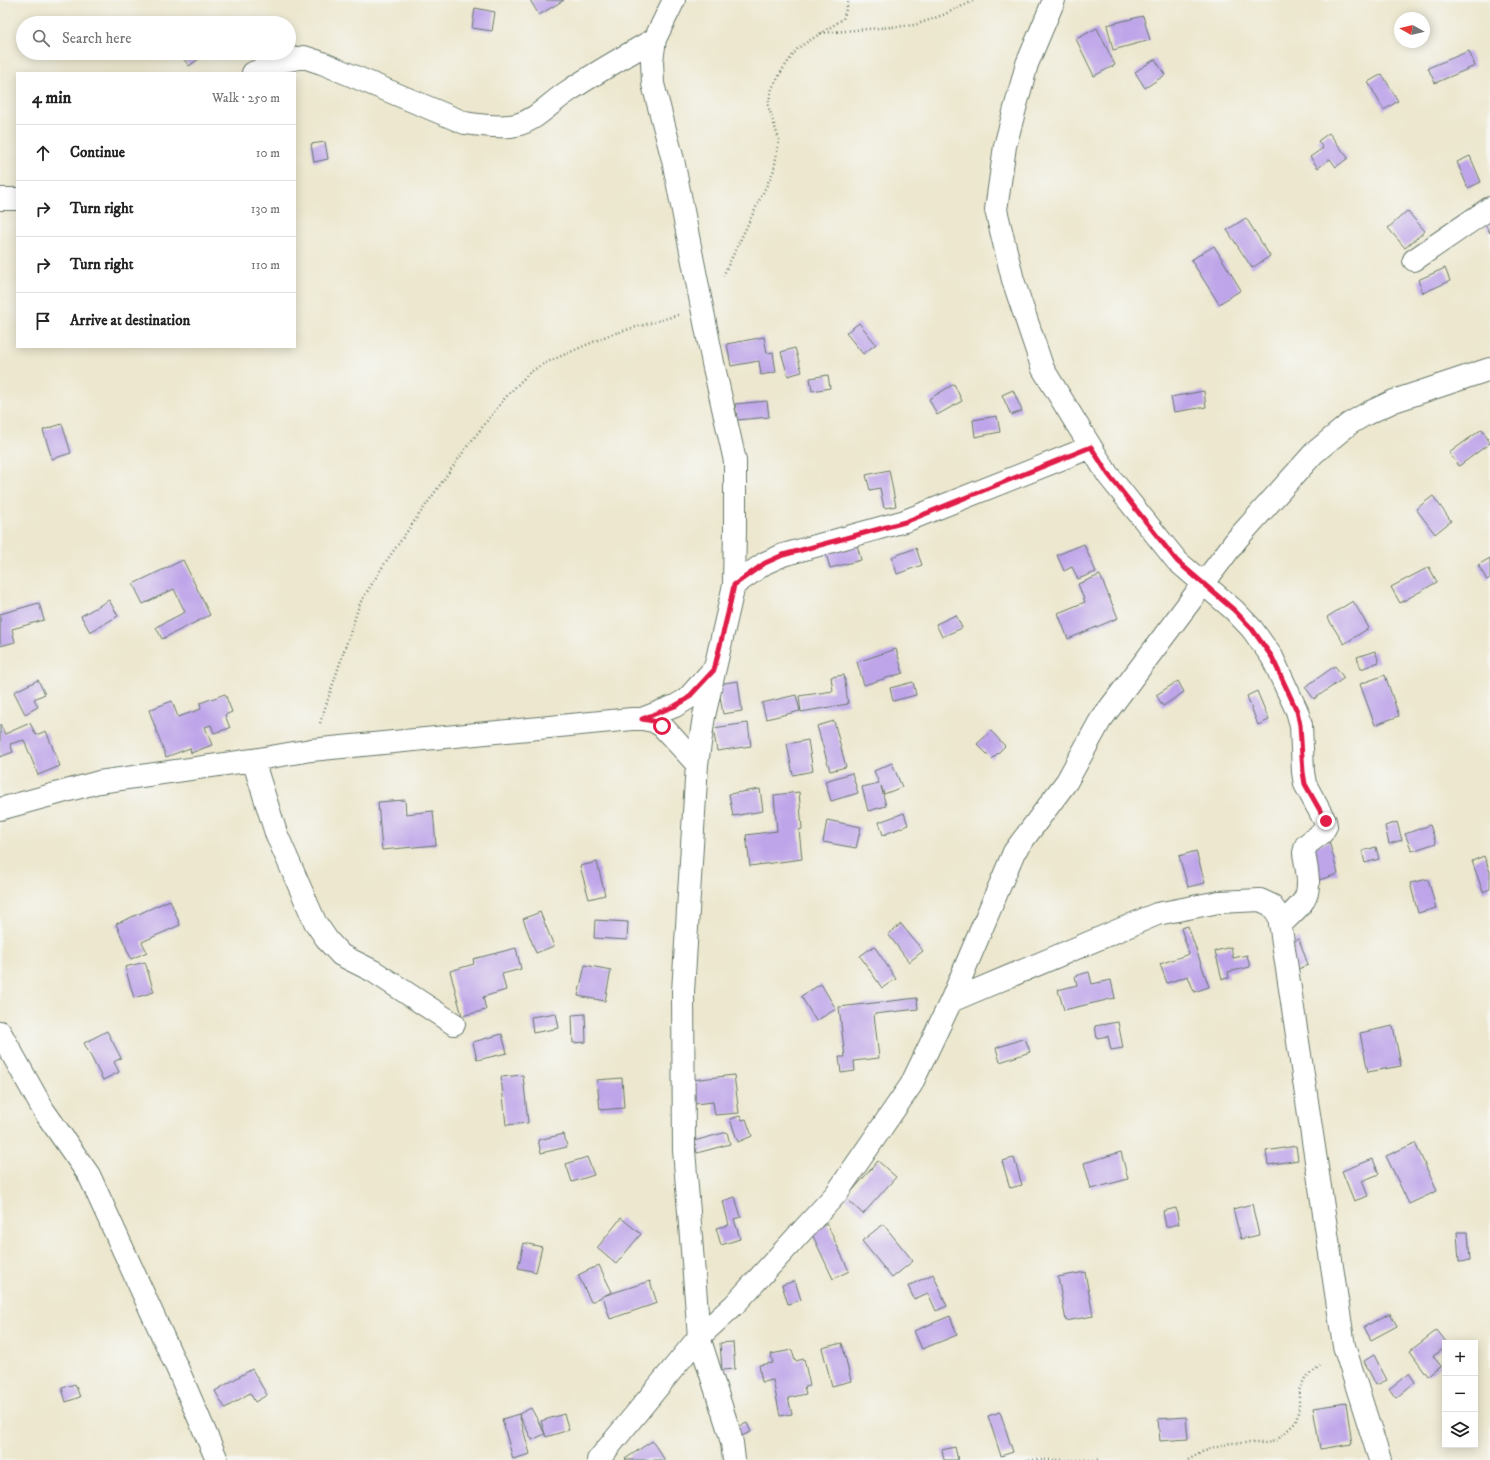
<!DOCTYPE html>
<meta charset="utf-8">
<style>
:root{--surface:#fff;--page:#f2f2f2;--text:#222;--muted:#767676;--line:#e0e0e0}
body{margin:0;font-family:"IM FELL DW Pica",serif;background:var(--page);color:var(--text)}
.controls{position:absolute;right:12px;bottom:12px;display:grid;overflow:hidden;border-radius:0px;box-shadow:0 2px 10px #0003}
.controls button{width:36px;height:36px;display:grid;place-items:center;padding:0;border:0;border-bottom:1px solid var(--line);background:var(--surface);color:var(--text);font:20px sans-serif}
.compass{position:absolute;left:1394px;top:12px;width:36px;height:36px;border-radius:50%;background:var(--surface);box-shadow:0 2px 10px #0003;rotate:278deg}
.stop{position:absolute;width:12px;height:12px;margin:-9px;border:3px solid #e11d48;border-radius:50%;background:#fff}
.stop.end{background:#e11d48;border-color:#fff;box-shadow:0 1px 4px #0008}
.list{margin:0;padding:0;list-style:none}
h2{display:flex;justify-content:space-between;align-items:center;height:52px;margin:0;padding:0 16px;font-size:17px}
h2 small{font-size:13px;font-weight:400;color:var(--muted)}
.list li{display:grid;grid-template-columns:26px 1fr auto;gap:12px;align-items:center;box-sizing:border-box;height:56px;padding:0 16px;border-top:1px solid var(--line)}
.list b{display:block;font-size:15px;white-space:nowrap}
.list em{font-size:13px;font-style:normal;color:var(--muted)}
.icon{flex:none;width:22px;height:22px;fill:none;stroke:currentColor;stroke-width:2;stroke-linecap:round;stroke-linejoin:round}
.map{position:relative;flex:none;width:1490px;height:1460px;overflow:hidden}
.search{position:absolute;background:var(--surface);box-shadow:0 2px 10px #0003;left:16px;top:16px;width:280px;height:44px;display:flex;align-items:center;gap:10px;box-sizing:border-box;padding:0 14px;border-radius:22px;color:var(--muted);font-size:15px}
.panel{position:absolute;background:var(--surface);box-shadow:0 2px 10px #0003;left:16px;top:72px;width:280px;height:276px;border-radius:0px}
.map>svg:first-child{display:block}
</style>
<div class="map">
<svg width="1490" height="1460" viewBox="0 0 1490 1460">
<rect width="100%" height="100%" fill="#f6f6f2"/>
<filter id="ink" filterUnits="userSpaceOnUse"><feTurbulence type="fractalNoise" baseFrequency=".025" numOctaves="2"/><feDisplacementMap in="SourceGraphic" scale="8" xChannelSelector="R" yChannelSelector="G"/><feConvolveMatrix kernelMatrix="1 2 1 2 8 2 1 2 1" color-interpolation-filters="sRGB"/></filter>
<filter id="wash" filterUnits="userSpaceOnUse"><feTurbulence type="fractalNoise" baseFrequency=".012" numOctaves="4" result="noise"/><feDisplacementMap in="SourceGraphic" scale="16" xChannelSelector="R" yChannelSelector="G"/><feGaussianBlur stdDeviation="0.9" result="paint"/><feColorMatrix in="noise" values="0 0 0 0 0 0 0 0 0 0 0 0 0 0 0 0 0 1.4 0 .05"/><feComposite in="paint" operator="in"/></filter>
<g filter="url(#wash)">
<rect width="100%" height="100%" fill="#ece7ce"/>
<g id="blocks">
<path fill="#bea4e9" d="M530,0H564L539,15Z
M475,8L495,12L492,31L472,28Z
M1143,16L1150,40L1113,50L1107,25Z
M1097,28L1115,65L1094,76L1076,39Z
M1469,51L1475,66L1435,83L1428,68Z
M179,53H196L200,58L189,66Z
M1155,59L1165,75L1145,88L1135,72Z
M1382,74L1398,101L1384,110L1368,82Z
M1329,133L1348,158L1336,167L1330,159L1318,168L1310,157L1323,148L1318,141Z
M325,142L328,159L314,162L311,144Z
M1470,156L1481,182L1468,188L1457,162Z
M1407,211L1425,231L1405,248L1388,228Z
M1490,215V233L1482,219Z
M1246,218L1270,256L1252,268L1227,230Z
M1214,246L1241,290L1219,304L1191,260Z
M1445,268L1450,281L1423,293L1418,280Z
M859,323L876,344L863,354L846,333Z
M764,337L767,353L773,352L776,372L761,375L759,361L731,366L727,344Z
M795,348L802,372L788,376L781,352Z
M828,375L830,388L812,391L810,378Z
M954,384L962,401L937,415L929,399Z
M1013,390L1022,411L1011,415L1002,395Z
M1204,391L1206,407L1174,412L1171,397Z
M767,401L769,417L737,420L735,404Z
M997,416L1000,432L975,437L973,420Z
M62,424L71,453L52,459L43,430Z
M1482,429L1490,443L1459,466L1449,453Z
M889,470L896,506L884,508L880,488L870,490L866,475Z
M1433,496L1451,521L1435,534L1416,509Z
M856,541L861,560L830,568L825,550Z
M1084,544L1096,572L1078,579L1072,567L1064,571L1057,555Z
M916,548L922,565L897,574L892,557Z
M1490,558V578L1487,580L1478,565Z
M183,560L210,615L162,639L156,627L185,612L174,589L143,604L133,584Z
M1429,567L1437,582L1400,603L1391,587Z
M1100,575L1118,618L1068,639L1058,613L1085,602L1078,584Z
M109,600L118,616L90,632L81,616Z
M1353,601L1369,628L1344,644L1327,617Z
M39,603L44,620L12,629L15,642L0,646V614Z
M956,615L962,628L942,637L936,624Z
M896,649L903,673L864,685L857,662Z
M1375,651L1379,662L1361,669L1357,657Z
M1335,666L1344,678L1314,699L1305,687Z
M844,675L848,704L801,712L799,696L833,691L831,677Z
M1385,675L1399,716L1375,725L1360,684Z
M38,680L45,694L34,699L38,707L25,714L14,692Z
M738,681L742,711L723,714L718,684Z
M1178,681L1184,692L1163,706L1156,695Z
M913,682L916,695L893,701L890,688Z
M1257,691L1269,720L1258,725L1247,696Z
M225,694L232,712L225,715L230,728L214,733L211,725L205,727L212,745L191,753L190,748L166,757L149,710L172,701L178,717L201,709L200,703Z
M796,695L800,711L766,719L762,703Z
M834,721L846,767L830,771L817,726Z
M30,723L36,735L46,731L60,766L38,775L24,740L10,744L13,752L0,757V724L5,734Z
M748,723L751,746L717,751L713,728Z
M991,731L1005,746L992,759L977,744Z
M808,740L813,771L793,775L787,744Z
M892,763L902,787L884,794L881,786L886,806L868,811L862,787L879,783L874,771Z
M852,773L858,793L831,801L825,781Z
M760,789L763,811L733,816L729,794Z
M799,792L802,829L799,830L802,859L750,866L746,835L777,831L774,795Z
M405,800L406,814L433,811L436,845L382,850L378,802Z
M904,813L908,825L883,835L879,822Z
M827,820L861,827L856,848L823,842Z
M1397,822L1402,840L1389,844L1385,826Z
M1430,825L1436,843L1412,851L1405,834Z
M1329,841L1338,874L1319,880L1310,847Z
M1376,847L1379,859L1365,863L1362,851Z
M1196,851L1205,883L1188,887L1179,856Z
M1484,856L1490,872V889L1483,892L1472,861Z
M597,862L605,895L589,899L580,866Z
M1428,879L1436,908L1418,913L1410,883Z
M170,900L180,925L142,942L147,952L131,959L116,924Z
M540,912L554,946L536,953L523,919Z
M595,920L628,922L627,940L594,938Z
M901,924L923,951L909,962L888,934Z
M1188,926L1209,987L1194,992L1188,976L1167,983L1160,964L1189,954L1181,928Z
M1299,939L1308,965L1293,971L1285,944Z
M874,946L896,979L882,988L860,956Z
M1231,947L1233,958L1247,955L1250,967L1228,972L1229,978L1222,979L1215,951Z
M516,948L521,969L502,974L506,990L483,997L486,1010L462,1016L450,971L474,964L473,959Z
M145,962L154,992L134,998L125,967Z
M585,965L611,970L605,1001L578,996Z
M1089,972L1092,984L1111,980L1115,998L1064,1010L1058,990L1077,985L1075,976Z
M821,984L836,1009L816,1021L801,996Z
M917,998L918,1009L874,1014L879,1058L854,1061L855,1071L841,1073L839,1057H845L839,1007Z
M556,1013L559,1028L533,1033L531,1017Z
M585,1014L586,1042L573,1043L572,1015Z
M1118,1022L1123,1048L1111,1050L1108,1036L1097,1038L1095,1026Z
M1393,1026L1401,1066L1368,1072L1360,1033Z
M107,1031L121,1058L114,1062L119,1072L103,1080L84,1043Z
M502,1034L507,1053L477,1060L473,1042Z
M1025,1038L1030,1052L1000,1062L996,1048Z
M523,1075L528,1123L506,1125L501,1077Z
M734,1075L739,1113L715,1115L713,1102L695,1104L692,1080Z
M622,1078L624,1108L600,1110L597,1080Z
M740,1116L742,1120L746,1119L752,1136L738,1142L730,1119Z
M727,1132L730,1144L697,1153L694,1141Z
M564,1134L567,1147L541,1153L538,1140Z
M1415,1143L1437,1191L1409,1204L1386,1156Z
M1296,1146L1298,1160L1268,1165L1266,1151Z
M1121,1152L1128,1179L1091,1189L1084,1163Z
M587,1157L594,1175L572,1182L566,1164Z
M1014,1158L1022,1185L1010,1188L1002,1161Z
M1373,1159L1379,1174L1362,1181L1368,1196L1354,1201L1342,1171Z
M878,1161L896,1177L863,1214L846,1198Z
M735,1197L741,1217L734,1219L740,1239L721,1245L716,1228L729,1225L723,1201Z
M1252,1204L1259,1235L1241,1239L1233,1209Z
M1176,1208L1179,1224L1166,1227L1163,1211Z
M621,1218L641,1234L616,1264L597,1248Z
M827,1224L849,1271L833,1279L811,1232Z
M883,1224L913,1261L892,1278L862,1241Z
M1457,1232H1468L1470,1261L1459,1262Z
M524,1243L542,1247L536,1272L518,1268Z
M599,1265L612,1292L591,1302L578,1275Z
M1085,1272L1093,1316L1066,1321L1058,1277Z
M933,1274L947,1306L936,1311L928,1293L914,1299L908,1286Z
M650,1281L657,1303L610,1319L603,1296Z
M795,1281L801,1300L788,1304L782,1285Z
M1390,1313L1397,1326L1371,1340L1364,1327Z
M950,1316L957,1335L922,1349L914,1331Z
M1437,1330L1447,1343H1445V1348L1433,1356L1441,1366L1428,1376L1410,1351Z
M733,1342L735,1369L722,1370L720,1343Z
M842,1343L851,1381L832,1386L822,1348Z
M792,1350L795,1361L804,1359L810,1386L804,1387L806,1394L788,1398L792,1414L780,1416L773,1380L762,1382L759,1365L773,1363L771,1354Z
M1374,1355L1387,1380L1376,1385L1364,1361Z
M252,1369L267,1395L255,1402L250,1393L225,1408L215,1391Z
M1409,1373L1415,1382L1396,1398L1389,1389Z
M75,1384L80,1397L66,1402L62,1388Z
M1346,1403L1352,1444L1320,1449L1313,1408Z
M531,1408L545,1434L532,1440L519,1414Z
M1000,1412L1013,1452L1001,1456L988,1416Z
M519,1414L530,1454L513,1459L502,1419Z
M564,1414L569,1430L546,1437L541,1421Z
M1186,1417L1188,1439L1160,1441L1158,1419Z
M747,1423L751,1432L739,1437L735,1428Z
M652,1441L665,1460H626L625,1459Z
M955,1447L958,1460H944L942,1450Z"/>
</g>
</g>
<g filter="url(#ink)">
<use href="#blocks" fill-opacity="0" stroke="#67786a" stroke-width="1"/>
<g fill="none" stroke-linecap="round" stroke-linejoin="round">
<defs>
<path id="street" d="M674,0L655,39L652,61L653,84L673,160L713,363L735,461V528L734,585L704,716L697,764L683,992L684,1150L699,1337L728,1428L732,1443L734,1460
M1054,0L1027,64L1005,146L996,210L1013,280L1043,369L1108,475L1177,561L1234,610L1252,629L1272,657L1297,711L1301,725L1303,772L1305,784L1325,821L1326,826L1322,833L1306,845L1304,853C1306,867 1312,887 1304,900C1298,909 1288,917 1280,925
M253,73L279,62L304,57L322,63L465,123C478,125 503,128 516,125C537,120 550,103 567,92C595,73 625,56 655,39
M0,199H17
M1414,260L1490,208
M734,585L765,563L783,555L905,521L1091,447
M642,719L675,706L687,699L712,671
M253,760L276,833L315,922L328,941L341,955L373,971L454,1024
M0,809L99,782L253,760L311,750L632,719H642L653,721L662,726L697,764
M951,1001L1157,914L1219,902L1260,900L1271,905L1279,916L1344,1346L1380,1460
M0,1032L44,1111L89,1175L179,1372L217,1460
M598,1460L699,1337L735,1304L836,1194L911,1085L951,1001L1014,852L1067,781L1100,721L1237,539L1314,453L1349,424L1366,414L1394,401L1490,369"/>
</defs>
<use href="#street" stroke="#67786a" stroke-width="24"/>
<path stroke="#67786a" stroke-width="2.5" stroke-dasharray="1 3" stroke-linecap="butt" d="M821,33L915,25L943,15L975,0
M723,276L774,170L779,140L768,105L772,88L783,69L798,48L843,19L849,0
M320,723L360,603L385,563L466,448L505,398L529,373L543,364L609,335L678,315
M1025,1460H1101
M1188,1460L1202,1452L1230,1443H1266L1276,1441L1296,1422L1299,1408V1390L1305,1378L1322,1364"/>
<use href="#street" stroke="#fff" stroke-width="22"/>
</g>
</g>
<g fill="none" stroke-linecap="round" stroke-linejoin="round" filter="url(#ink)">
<path stroke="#e11d48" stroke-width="5" d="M662,726L653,721L642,719L675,706L687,699L714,670L728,613L734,585L765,563L783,555L905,522L1091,447L1108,474L1177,561L1234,610L1252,629L1272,657L1297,711L1300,725L1303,772L1305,784L1326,821"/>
</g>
</svg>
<div class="controls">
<button>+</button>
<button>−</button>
<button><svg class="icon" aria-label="layers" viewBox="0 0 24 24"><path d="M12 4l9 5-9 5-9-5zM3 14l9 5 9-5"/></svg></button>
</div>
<svg class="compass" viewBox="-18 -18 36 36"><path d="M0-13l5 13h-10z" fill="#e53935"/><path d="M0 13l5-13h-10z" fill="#767676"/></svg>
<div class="stop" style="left:662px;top:726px"></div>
<div class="stop end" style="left:1326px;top:821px"></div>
<div class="search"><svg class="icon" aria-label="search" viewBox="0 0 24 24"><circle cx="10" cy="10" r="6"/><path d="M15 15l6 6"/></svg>Search here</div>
<section class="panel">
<h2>4 min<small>Walk · 250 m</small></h2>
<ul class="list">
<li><svg class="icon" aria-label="ahead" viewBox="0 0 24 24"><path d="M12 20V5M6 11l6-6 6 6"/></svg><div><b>Continue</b></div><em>10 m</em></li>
<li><svg class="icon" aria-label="right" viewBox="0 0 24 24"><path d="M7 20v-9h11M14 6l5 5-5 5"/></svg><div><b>Turn right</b></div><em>130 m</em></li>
<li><svg class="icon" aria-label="right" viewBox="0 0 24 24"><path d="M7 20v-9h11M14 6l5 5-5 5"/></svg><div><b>Turn right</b></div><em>110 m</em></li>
<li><svg class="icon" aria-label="arrive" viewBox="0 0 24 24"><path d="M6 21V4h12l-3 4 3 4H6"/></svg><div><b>Arrive at destination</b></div></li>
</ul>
</section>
</div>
